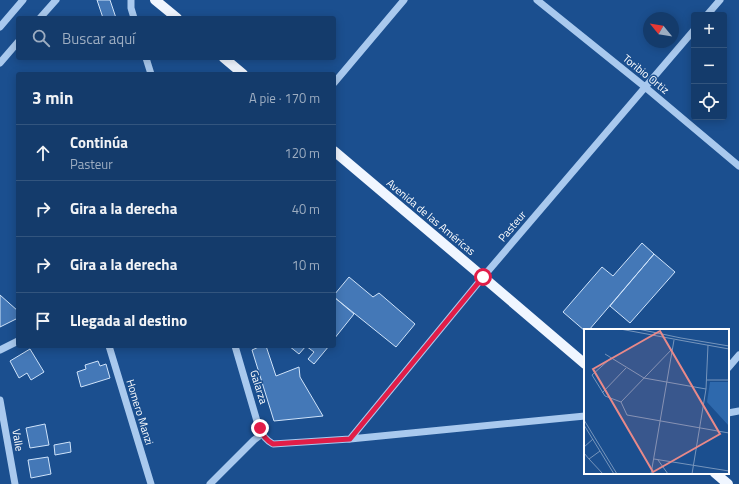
<!DOCTYPE html>
<html lang="es">
<meta charset="utf-8">
<style>
:root{--surface:#143b6b;--page:#214673;--text:#f1f3f6;--muted:#9dadc1;--line:#33557e}
body{margin:0;font-family:"Titillium Web",sans-serif;background:var(--page);color:var(--text)}
.controls{position:absolute;right:12px;top:12px;display:grid;overflow:hidden;border-radius:4px;box-shadow:0 2px 10px #0003}
.controls button{width:36px;height:36px;display:grid;place-items:center;padding:0;border:0;border-bottom:1px solid var(--line);background:var(--surface);color:var(--text);font:20px sans-serif}
.compass{position:absolute;left:643px;top:12px;width:36px;height:36px;border-radius:50%;background:var(--surface);box-shadow:0 2px 10px #0003;rotate:300deg}
.stop{position:absolute;width:12px;height:12px;margin:-9px;border:3px solid #e11d48;border-radius:50%;background:#fff}
.stop.end{background:#e11d48;border-color:#fff;box-shadow:0 1px 4px #0008}
.list{margin:0;padding:0;list-style:none}
h2{display:flex;justify-content:space-between;align-items:center;height:52px;margin:0;padding:0 16px;font-size:17px}
h2 small{font-size:13px;font-weight:400;color:var(--muted)}
.list li{display:grid;grid-template-columns:26px 1fr auto;gap:12px;align-items:center;box-sizing:border-box;height:56px;padding:0 16px;border-top:1px solid var(--line)}
.list b{display:block;font-size:15px;white-space:nowrap}
.list p{margin:0;font-size:13px;white-space:nowrap;color:var(--muted)}
.list em{font-size:13px;font-style:normal;color:var(--muted)}
.icon{flex:none;width:22px;height:22px;fill:none;stroke:currentColor;stroke-width:2;stroke-linecap:round;stroke-linejoin:round}
.map{position:relative;flex:none;width:739px;height:484px;overflow:hidden}
.search{position:absolute;background:var(--surface);box-shadow:0 2px 10px #0003;left:16px;top:16px;width:320px;height:44px;display:flex;align-items:center;gap:10px;box-sizing:border-box;padding:0 14px;border-radius:4px;color:var(--muted);font-size:15px}
.panel{position:absolute;background:var(--surface);box-shadow:0 2px 10px #0003;left:16px;top:72px;width:320px;height:276px;border-radius:4px}
.map>svg:first-child{display:block}
</style>
<div class="map">
<svg width="739" height="484" viewBox="0 0 739 484">
<rect width="100%" height="100%" fill="#1b4f8f"/>
<path fill="#4478b7" stroke="#cfe3fa" d="M97,0H110L116,18H103Z
M642,243L654,254L589,330H585V331L563,312L602,267L613,276Z
M654,254L675,272L630,323L610,306Z
M349,277L373,297L379,293L415,324L396,347L334,297V295Z
M0,295L18,311V318L0,327Z
M334,297L354,314L334,339Z
M261,346H266L276,376L299,367L300,377L323,416L274,421L252,350Z
M289,346H306L299,354Z
M306,346H329L314,364L308,359L314,352Z
M30,349L44,372L31,380L27,373L19,378L10,361Z
M98,361L100,366L106,364L110,378L81,387L77,372L86,369L85,365Z
M45,424L49,445L30,448L26,428Z
M70,442L71,452L55,455L54,445Z
M48,457L51,474L31,478L28,460Z"/>
<g fill="none" stroke-linecap="round" stroke-linejoin="round">
<path stroke="#a9c9ee" stroke-width="7" d="M131,0V8L134,18
M537,0L645,87L739,166
M707,15L720,0
M40,18L56,0
M0,27L23,0
M146,58L151,74
M0,63L18,42
M334,83L404,0
M109,346L151,484
M235,346L259,428C263,436 266,440 273,444L350,439L585,416
M0,350L18,341
M728,368L739,355
M0,400L15,484
M728,413L739,411
M350,439L483,277L694,30
M210,484L254,440L262,434"/>
<path stroke="#f0f6ff" stroke-width="10" d="M155,0L177,18
M224,58L243,74
M334,151L483,277L585,364
M715,473L728,484"/>
</g>
<g fill="none" stroke-linecap="round" stroke-linejoin="round">
<path stroke="#e11d48" stroke-width="5" d="M260,428C263,436 266,440 273,444L350,439L483,277"/>
</g>
<g text-anchor="middle" dominant-baseline="central" stroke-width="3" stroke-linejoin="round" paint-order="stroke">
<g font-size="11" fill="#fff" stroke="#1b4f8f">
<text transform="translate(646 74) rotate(39)">Toribio Ortiz</text>
<text transform="translate(431 217) rotate(40)">Avenida de las Américas</text>
<text transform="translate(512 226) rotate(-50)">Pasteur</text>
<text transform="translate(259 387) rotate(73)">Galarza</text>
<text transform="translate(140 412) rotate(73)">Homero Manzi</text>
<text transform="translate(18 440) rotate(80)">Valle</text>
</g>
</g>
<g transform="translate(584 329)">
<rect width="145" height="145" fill="#1b4f8f"/>
<path d="M126,53H145V97L123,73Z" fill="#2e69ad"/>
<path fill="none" stroke="#7695bc" stroke-width="1" d="M36,0L95,11M54,0L97,9M97,9L145,17M95,11L145,20M21,25L60,49L122,60M27,29L8,46L21,67L37,73M123,51H145M18,64L42,39M37,73L43,86L145,104M37,73L89,19M0,91L33,145M0,96L30,145M0,118L9,110M0,124L5,130L16,122M5,130L19,145M70,130L145,142M74,131L84,145M67,145L90,11M108,145L122,60L124,16"/>
<path fill="#e88989" fill-opacity="0.15" stroke="#e88989" stroke-width="2" d="M76,2L136,105L69,143L9,40Z"/>
<rect width="145" height="145" fill="none" stroke="#fff" stroke-width="2"/>
</g>
</svg>
<div class="controls">
<button>+</button>
<button>−</button>
<button><svg class="icon" aria-label="locate" viewBox="0 0 24 24"><circle cx="12" cy="12" r="6"/><path d="M12 2v4M12 18v4M2 12h4M18 12h4"/></svg></button>
</div>
<svg class="compass" viewBox="-18 -18 36 36"><path d="M0-13l5 13h-10z" fill="#e53935"/><path d="M0 13l5-13h-10z" fill="#9dadc1"/></svg>
<div class="stop" style="left:483px;top:277px"></div>
<div class="stop end" style="left:260px;top:428px"></div>
<div class="search"><svg class="icon" aria-label="search" viewBox="0 0 24 24"><circle cx="10" cy="10" r="6"/><path d="M15 15l6 6"/></svg>Buscar aquí</div>
<section class="panel">
<h2>3 min<small>A pie · 170 m</small></h2>
<ul class="list">
<li><svg class="icon" aria-label="ahead" viewBox="0 0 24 24"><path d="M12 20V5M6 11l6-6 6 6"/></svg><div><b>Continúa</b><p>Pasteur</p></div><em>120 m</em></li>
<li><svg class="icon" aria-label="right" viewBox="0 0 24 24"><path d="M7 20v-9h11M14 6l5 5-5 5"/></svg><div><b>Gira a la derecha</b></div><em>40 m</em></li>
<li><svg class="icon" aria-label="right" viewBox="0 0 24 24"><path d="M7 20v-9h11M14 6l5 5-5 5"/></svg><div><b>Gira a la derecha</b></div><em>10 m</em></li>
<li><svg class="icon" aria-label="arrive" viewBox="0 0 24 24"><path d="M6 21V4h12l-3 4 3 4H6"/></svg><div><b>Llegada al destino</b></div></li>
</ul>
</section>
</div>
